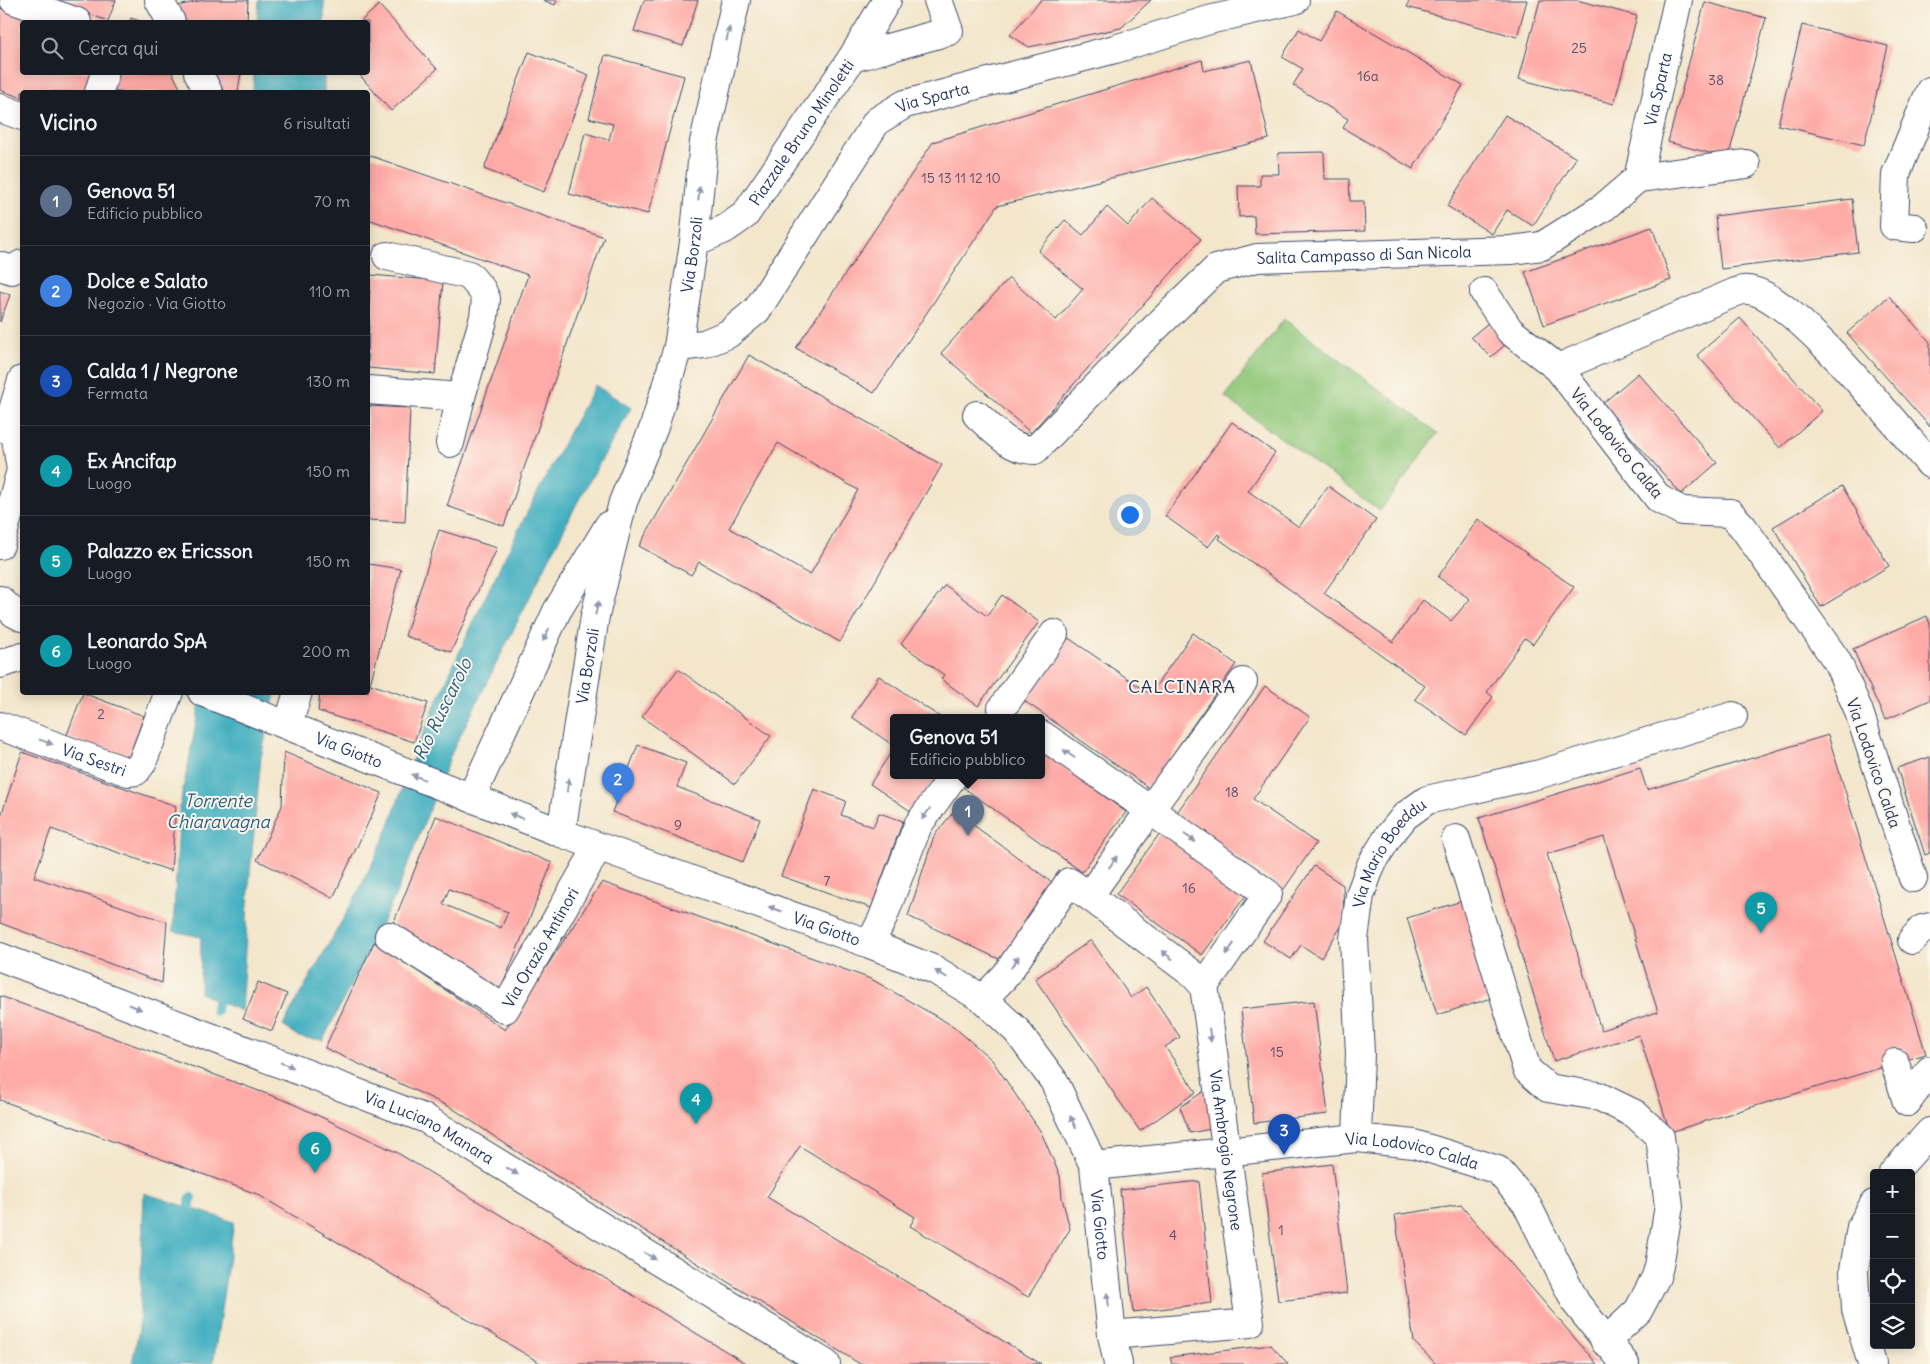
<!DOCTYPE html>
<html lang="it">
<meta charset="utf-8">
<style>
:root{--surface:#171b24;--page:#20242c;--text:#f1f3f6;--muted:#9ea1a6;--line:#363941;--accent:#1f6fb2}
body{margin:0;font-family:Delius,sans-serif;background:var(--page);color:var(--text)}
.controls{position:absolute;right:15px;bottom:15px;display:grid;overflow:hidden;border-radius:5px;box-shadow:0 2px 12px #0003}
.controls button{width:45px;height:45px;display:grid;place-items:center;padding:0;border:0;border-bottom:1px solid var(--line);background:var(--surface);color:var(--text);font:25px sans-serif}
.you{position:absolute;left:1129px;top:514px;width:18px;height:18px;margin:-12px;border:4px solid #fff;border-radius:50%;background:#1a73e8;box-shadow:0 0 0 8px #1a73e833}
.badge{display:grid;place-items:center;width:32px;height:32px;border-radius:50%;background:var(--accent);color:#fff;font-size:16px;font-weight:700}
.pin{position:absolute;translate:-50% -41px;filter:drop-shadow(0 1px 2px #0008)}
.pin::after{content:'';position:absolute;top:26px;width:18px;height:15px;background:inherit;clip-path:polygon(0 0,100% 0,50% 100%)}
.popup{position:absolute;left:890px;top:714px;width:155px;height:65px;box-sizing:border-box;display:grid;place-content:center;border-radius:5px;background:var(--surface);filter:drop-shadow(0 1px 4px #0005);font-size:16px;white-space:nowrap;color:var(--muted)}
.popup b{font-size:19px;color:var(--text)}
.popup::after{content:'';position:absolute;left:50%;top:100%;margin-left:-10px;border:10px solid transparent;border-top-color:var(--surface)}
.list{margin:0;padding:0;list-style:none}
h2{display:flex;justify-content:space-between;align-items:center;height:65px;margin:0;padding:0 20px;font-size:21px}
h2 small{font-size:16px;font-weight:400;color:var(--muted)}
.list li{display:grid;grid-template-columns:32px 1fr auto;gap:15px;align-items:center;box-sizing:border-box;height:90px;padding:0 20px;border-top:1px solid var(--line)}
.list b{display:block;font-size:19px;white-space:nowrap}
.list p{margin:0;font-size:16px;white-space:nowrap;color:var(--muted)}
.list em{font-size:16px;font-style:normal;color:var(--muted)}
.icon{flex:none;width:28px;height:28px;fill:none;stroke:currentColor;stroke-width:2;stroke-linecap:round;stroke-linejoin:round}
.map{position:relative;flex:none;width:1930px;height:1364px;overflow:hidden}
.search{position:absolute;background:var(--surface);box-shadow:0 2px 12px #0003;left:20px;top:20px;width:350px;height:55px;display:flex;align-items:center;gap:12px;box-sizing:border-box;padding:0 18px;border-radius:5px;color:var(--muted);font-size:19px}
.panel{position:absolute;background:var(--surface);box-shadow:0 2px 12px #0003;left:20px;top:90px;width:350px;height:605px;border-radius:5px}
.map>svg:first-child{display:block}
</style>
<div class="map">
<svg width="1930" height="1364" viewBox="0 0 1930 1364">
<rect width="100%" height="100%" fill="#fbf7ec"/>
<filter id="ink" filterUnits="userSpaceOnUse"><feTurbulence type="fractalNoise" baseFrequency=".02" numOctaves="2"/><feDisplacementMap in="SourceGraphic" scale="10" xChannelSelector="R" yChannelSelector="G"/><feConvolveMatrix kernelMatrix="1 2 1 2 8 2 1 2 1" color-interpolation-filters="sRGB"/></filter>
<filter id="wash" filterUnits="userSpaceOnUse"><feTurbulence type="fractalNoise" baseFrequency=".0096" numOctaves="4" result="noise"/><feDisplacementMap in="SourceGraphic" scale="20" xChannelSelector="R" yChannelSelector="G"/><feGaussianBlur stdDeviation="1.12" result="paint"/><feColorMatrix in="noise" values="0 0 0 0 0 0 0 0 0 0 0 0 0 0 0 0 0 1.4 0 .05"/><feComposite in="paint" operator="in"/></filter>
<g filter="url(#wash)">
<rect width="100%" height="100%" fill="#f3e6cb"/>
<path fill="#91c87a" stroke="#567c6c" d="M1284,319L1438,433L1380,511L1225,397Z"/>
<path fill="#43afc0" stroke="#2f6f8f" d="M259,0H324V22H257Z
M254,73H324V92H253Z
M595,385L631,408L577,503L452,752L395,897L323,1040L299,1037L283,1026C315,964 355,905 383,840C397,807 407,773 420,741C472,619 531,501 595,385Z
M202,693H275L261,757L250,873L241,1011L200,993L201,937L173,931L180,805Z
M144,1193L234,1222L213,1364H132L139,1329Z"/>
<g fill="none" stroke-linecap="round" stroke-linejoin="round">
<path stroke="#43afc0" stroke-width="10" d="M216,1011L218,989
M187,1220L191,1198"/>
</g>
<g id="blocks">
<path fill="#feaaa6" fill-rule="evenodd" d="M50,0H116L108,21Z
M203,0H248L247,22H187L178,6Z
M543,0H557L555,5Z
M644,0H698L683,46L634,31Z
M1041,0H1151L1121,28L1029,47L1010,35Z
M1409,0H1527L1517,37L1407,7Z
M1540,0H1577L1637,16L1614,104L1519,79Z
M1705,2L1766,18L1728,158L1668,142Z
M379,5L437,69L391,111L357,72H368V22H360Z
M0,8L40,22H22V72H96L89,92H22V98L0,90Z
M1337,11L1463,85L1413,169L1343,128L1348,119L1293,85L1303,69L1282,57L1299,29L1319,41Z
M131,18L143,22H130Z
M1802,25L1888,46L1864,145L1778,125Z
M529,52L589,75L544,192L484,169Z
M605,55L684,76L648,214L569,194L585,133L609,140L613,124L589,118Z
M1202,60L1204,71L1251,60L1269,139L997,206L874,393L796,348L933,142Z
M113,72H172L182,92H106Z
M214,72H241L238,92H224Z
M1505,115L1576,158L1533,226L1507,210L1492,234L1447,206Z
M1324,152L1325,179H1349L1350,201H1364L1365,231L1255,234L1254,216L1239,217L1238,186H1260V174H1279L1278,153Z
M368,155L604,237L504,526L447,506L528,275L368,219Z
M1152,198L1201,239L1031,433L941,353L1009,278L1056,320L1083,289L1038,251L1065,220L1083,235L1107,207L1128,226Z
M1852,199L1858,252L1721,269L1715,216Z
M1652,227L1671,280L1544,325L1525,272Z
M370,275L443,281L435,374L368,368Z
M0,291L10,295L0,322Z
M1889,296L1930,342V427L1847,333Z
M1740,318L1822,411L1780,448L1697,355Z
M1488,323L1506,344L1491,357L1471,337Z
M749,355L942,465L840,642L699,562L691,575L639,546ZM778,443L858,490L810,575L729,528Z
M1638,373L1717,463L1681,494L1602,404Z
M368,406L410,408L405,522L368,520Z
M1232,422L1275,453L1248,491L1299,527L1328,486L1376,520L1324,593L1393,642L1423,600L1451,621L1470,599L1438,577L1478,519L1574,587L1533,644L1525,638L1487,692L1493,697L1466,735L1415,699L1425,686L1219,539L1221,536L1218,534L1208,547L1165,516Z
M1842,486L1889,566L1821,607L1773,527Z
M439,530L497,548L451,652L405,636Z
M368,564L401,569L370,684L428,703L414,742L318,711L320,692H368Z
M945,585L987,616L1002,595L1039,622L978,706L941,679L944,675L901,644Z
M1927,616L1930,624V700L1885,720L1853,649Z
M1193,633L1236,664L1149,788L1023,700L1067,637L1150,694Z
M678,669L771,736L735,784L642,717Z
M879,676L940,717H894V746L852,717Z
M1265,686L1310,717L1253,799L1316,843L1284,889L1176,814Z
M83,693L144,716L128,759L66,737Z
M1828,735L1926,1054L1670,1132L1639,1035L1554,1061L1479,818L1640,768L1647,790ZM1604,837L1658,1012L1601,1030L1547,854Z
M638,745L686,763L677,787L760,819L743,862L612,812Z
M894,748V775H937L912,812L870,784Z
M1042,751L1126,812L1082,872L964,788L974,775H1042Z
M22,752L176,806L171,871L51,829L34,877L167,922L162,983L0,923V819Z
M284,752L382,793L333,898L257,860L282,806Z
M1930,757V853L1925,855L1897,768Z
M814,789L846,801L841,815L873,827L879,813L903,821L871,908L781,876Z
M954,811L1053,883L1003,961L908,916L934,836Z
M436,816L552,863L499,994L393,924ZM449,889L508,912L501,928L443,904Z
M1160,833L1246,895L1202,955L1116,894Z
M1314,866L1343,885L1344,922L1321,958L1301,945L1291,959L1263,941Z
M602,882L871,979L953,1026L992,1060L1041,1132L1060,1176L1062,1198L1070,1229L1028,1297L910,1226L915,1217L800,1146L767,1197L1041,1364H860L513,1149L452,1108L325,1048L374,942L505,1030Z
M1462,901L1492,998L1437,1015L1407,918Z
M1091,940L1131,998L1146,987L1180,1037L1165,1047L1196,1092L1140,1131L1035,979Z
M258,982L287,994L272,1031L243,1019Z
M0,996L289,1102L396,1152L747,1364H542L257,1194L0,1100Z
M1314,1001L1328,1114L1254,1123L1241,1009Z
M1209,1088L1216,1128L1190,1133L1180,1107Z
M1332,1164L1347,1293L1278,1301L1262,1173Z
M1199,1181L1212,1303L1133,1312L1120,1190Z
M1461,1205L1465,1210L1597,1364H1436L1414,1342L1395,1215Z
M1271,1345L1288,1364H1172L1170,1357Z"/>
</g>
</g>
<g filter="url(#ink)">
<use href="#blocks" fill-opacity="0" stroke="#3b4a6e" stroke-width="1"/>
<g fill="none" stroke-linecap="round" stroke-linejoin="round">
<defs>
<g id="minor">
<path d="M14,0L77,22"/>
<path d="M852,58L949,31L938,0"/>
<path d="M99,92L105,72"/>
<path d="M0,108L22,116"/>
<path id="s1" d="M1638,178L1678,0"/>
<path d="M1914,228L1894,226L1896,174L1930,91"/>
<path id="s2" d="M694,242L725,229L745,215L852,58L887,0"/>
<path d="M0,266L12,270L22,264"/>
<path d="M1484,292L1510,331L1558,368"/>
<path id="s3" d="M678,347L704,344L728,334L757,310L877,121L905,104L1115,49L1209,20L1295,0"/>
<path d="M368,390L461,397L484,317L486,299L482,290L469,275L387,256"/>
<path id="s4" d="M977,415C994,430 1010,450 1035,450L1129,353L1216,269L1257,258L1511,250L1542,246L1604,207L1638,178L1746,164"/>
<path d="M2,428L12,413L22,380"/>
<path d="M450,443L461,397"/>
<path d="M0,545L21,470L12,413"/>
<path d="M0,600L14,613L22,617"/>
<path d="M1002,708L1054,634"/>
<path id="s5" d="M0,726L128,772L136,771L142,763L169,692"/>
<path d="M1456,839L1527,1070L1548,1088L1598,1096L1635,1114L1660,1137L1669,1206L1659,1266L1656,1277L1638,1311L1605,1342"/>
<path d="M1913,878L1858,709L1837,661L1743,527L1730,513L1682,511L1659,499L1558,368L1736,292C1740,291 1744,289 1747,290C1790,291 1899,429 1930,464"/>
<path id="s6" d="M1089,896L1194,975L1204,986L1250,1323L1112,1335"/>
<path id="s7" d="M389,936L505,1009L598,847"/>
<path d="M1912,940L1922,929L1930,927"/>
<path d="M870,944L882,920L918,825L954,775"/>
<path d="M1204,986L1268,894L1150,810L1243,682"/>
<path d="M983,999L1006,975L1069,882L1089,896L1150,810L1042,735"/>
<path d="M1895,1063L1907,1102"/>
<path d="M1907,1102L1930,1070"/>
<path id="s8" d="M1357,1138L1360,1053L1354,939L1360,895L1371,865L1388,837L1405,816L1427,800L1540,774L1733,716"/>
<path id="s9" d="M1094,1166L1357,1138L1414,1144L1498,1170L1526,1203L1576,1303L1625,1364"/>
<path d="M1893,1173L1930,1132"/>
<path d="M1872,1364L1856,1309L1854,1270L1861,1227L1874,1204"/>
</g>
<g id="major">
<path d="M159,0L171,22"/>
<path d="M198,72L208,92"/>
<path d="M0,664L22,657"/>
<path id="s10" d="M202,692L561,833L870,944L935,970L983,999L1017,1031L1054,1081L1094,1166L1112,1335L1118,1364"/>
<path d="M288,725L298,692"/>
<path d="M471,798L557,611L609,525"/>
<path id="s11" d="M561,833L595,616L623,502L654,427L678,347L694,242L704,142L736,0"/>
<path id="s12" d="M0,957L426,1119L826,1364"/>
</g>
</defs>
<use href="#minor" stroke="#3b4a6e" stroke-width="30"/>
<use href="#major" stroke="#3b4a6e" stroke-width="30"/>
<use href="#minor" stroke="#fff" stroke-width="28"/>
<use href="#major" stroke="#fff" stroke-width="28"/>
</g>
<defs><path id="oneway-solid" d="M-6-.8H1V-3.2L6.5 0L1 3.2V.8H-6Z" transform="scale(1.25)"/></defs>
<g fill="#8d97ae">
<use href="#oneway-solid" transform="translate(728 34) rotate(-77)"/>
<use href="#oneway-solid" transform="translate(699 193) rotate(-84)"/>
<use href="#oneway-solid" transform="translate(597 608) rotate(-76)"/>
<use href="#oneway-solid" transform="translate(546 635) rotate(115)"/>
<use href="#oneway-solid" transform="translate(46 742) rotate(20)"/>
<use href="#oneway-solid" transform="translate(1069 754) rotate(-145)"/>
<use href="#oneway-solid" transform="translate(418 777) rotate(-158)"/>
<use href="#oneway-solid" transform="translate(568 785) rotate(-81)"/>
<use href="#oneway-solid" transform="translate(926 814) rotate(126)"/>
<use href="#oneway-solid" transform="translate(516 816) rotate(-159)"/>
<use href="#oneway-solid" transform="translate(1190 838) rotate(35)"/>
<use href="#oneway-solid" transform="translate(1113 862) rotate(-55)"/>
<use href="#oneway-solid" transform="translate(775 909) rotate(-160)"/>
<use href="#oneway-solid" transform="translate(1230 949) rotate(125)"/>
<use href="#oneway-solid" transform="translate(1167 955) rotate(-143)"/>
<use href="#oneway-solid" transform="translate(1015 962) rotate(-56)"/>
<use href="#oneway-solid" transform="translate(941 974) rotate(-150)"/>
<use href="#oneway-solid" transform="translate(135 1007) rotate(21)"/>
<use href="#oneway-solid" transform="translate(1210 1035) rotate(82)"/>
<use href="#oneway-solid" transform="translate(287 1065) rotate(21)"/>
<use href="#oneway-solid" transform="translate(1073 1122) rotate(-115)"/>
<use href="#oneway-solid" transform="translate(512 1171) rotate(32)"/>
<use href="#oneway-solid" transform="translate(650 1256) rotate(32)"/>
<use href="#oneway-solid" transform="translate(1108 1299) rotate(-96)"/>
</g>
</g>
<g text-anchor="middle" dominant-baseline="central" stroke-width="4" stroke-linejoin="round" paint-order="stroke">
<g font-size="14" fill="#544e70">
<text x="1579" y="48">25</text>
<text x="1368" y="76">16a</text>
<text x="1716" y="80">38</text>
<text x="961" y="178">15 13 11 12 10</text>
<text x="101" y="714">2</text>
<text x="1232" y="792">18</text>
<text x="678" y="825">9</text>
<text x="827" y="881">7</text>
<text x="1189" y="888">16</text>
<text x="1277" y="1052">15</text>
<text x="1281" y="1230">1</text>
<text x="1173" y="1235">4</text>
</g>
<g font-size="16" fill="#1b2f5e" stroke="#fbf7ec">
<text stroke="none"><textPath href="#s1" startOffset="91">Via Sparta</textPath></text>
<text stroke="none"><textPath href="#s3" startOffset="375">Via Sparta</textPath></text>
<text stroke="none"><textPath href="#s2" startOffset="158">Piazzale Bruno Minoletti</textPath></text>
<text stroke="none"><textPath href="#s11" startOffset="595">Via Borzoli</textPath></text>
<text stroke="none"><textPath href="#s4" startOffset="475">Salita Campasso di San Nicola</textPath></text>
<text transform="translate(1617 443) rotate(51)">Via Lodovico Calda</text>
<text stroke="none"><textPath href="#s11" startOffset="169">Via Borzoli</textPath></text>
<text stroke="none"><textPath href="#s10" startOffset="158">Via Giotto</textPath></text>
<text stroke="none"><textPath href="#s5" startOffset="100">Via Sestri</textPath></text>
<text transform="translate(1874 763) rotate(71)">Via Lodovico Calda</text>
<text stroke="none"><textPath href="#s8" startOffset="295">Via Mario Boeddu</textPath></text>
<text stroke="none"><textPath href="#s10" startOffset="668">Via Giotto</textPath></text>
<text stroke="none"><textPath href="#s7" startOffset="208">Via Orazio Antinori</textPath></text>
<text stroke="none"><textPath href="#s12" startOffset="462">Via Luciano Manara</textPath></text>
<text stroke="none"><textPath href="#s6" startOffset="312">Via Ambrogio Negrone</textPath></text>
<text stroke="none"><textPath href="#s9" startOffset="321">Via Lodovico Calda</textPath></text>
<text stroke="none"><textPath href="#s10" startOffset="1102">Via Giotto</textPath></text>
</g>
<g font-size="18" letter-spacing="1" fill="#1b2f5e" stroke="#fbf7ec">
<text x="1182" y="686">CALCINARA</text>
</g>
<g font-size="18" font-style="italic" fill="#295c80" stroke="#fbf7ec">
<text transform="translate(442 709) rotate(-64)">Rio Ruscarolo</text>
<text x="218" y="800">Torrente<tspan x="218" dy="21">Chiaravagna</tspan></text>
</g>
</g>
</svg>
<div class="controls">
<button>+</button>
<button>−</button>
<button><svg class="icon" aria-label="locate" viewBox="0 0 24 24"><circle cx="12" cy="12" r="6"/><path d="M12 2v4M12 18v4M2 12h4M18 12h4"/></svg></button>
<button><svg class="icon" aria-label="layers" viewBox="0 0 24 24"><path d="M12 4l9 5-9 5-9-5zM3 14l9 5 9-5"/></svg></button>
</div>
<div class="you"></div>
<div class="pin badge" style="left:968px;top:836px;background:#5c6f8a">1</div>
<div class="popup"><b>Genova 51</b>Edificio pubblico</div>
<div class="pin badge" style="left:618px;top:804px;background:#3f7fe0">2</div>
<div class="pin badge" style="left:1284px;top:1155px;background:#1a4fb4">3</div>
<div class="pin badge" style="left:696px;top:1124px;background:#0f9aa8">4</div>
<div class="pin badge" style="left:1761px;top:933px;background:#0f9aa8">5</div>
<div class="pin badge" style="left:315px;top:1173px;background:#0f9aa8">6</div>
<div class="search"><svg class="icon" aria-label="search" viewBox="0 0 24 24"><circle cx="10" cy="10" r="6"/><path d="M15 15l6 6"/></svg>Cerca qui</div>
<section class="panel">
<h2>Vicino<small>6 risultati</small></h2>
<ul class="list">
<li><span class="badge" style="background:#5c6f8a">1</span><div><b>Genova 51</b><p>Edificio pubblico</p></div><em>70 m</em></li>
<li><span class="badge" style="background:#3f7fe0">2</span><div><b>Dolce e Salato</b><p>Negozio · Via Giotto</p></div><em>110 m</em></li>
<li><span class="badge" style="background:#1a4fb4">3</span><div><b>Calda 1 / Negrone</b><p>Fermata</p></div><em>130 m</em></li>
<li><span class="badge" style="background:#0f9aa8">4</span><div><b>Ex Ancifap</b><p>Luogo</p></div><em>150 m</em></li>
<li><span class="badge" style="background:#0f9aa8">5</span><div><b>Palazzo ex Ericsson</b><p>Luogo</p></div><em>150 m</em></li>
<li><span class="badge" style="background:#0f9aa8">6</span><div><b>Leonardo SpA</b><p>Luogo</p></div><em>200 m</em></li>
</ul>
</section>
</div>
